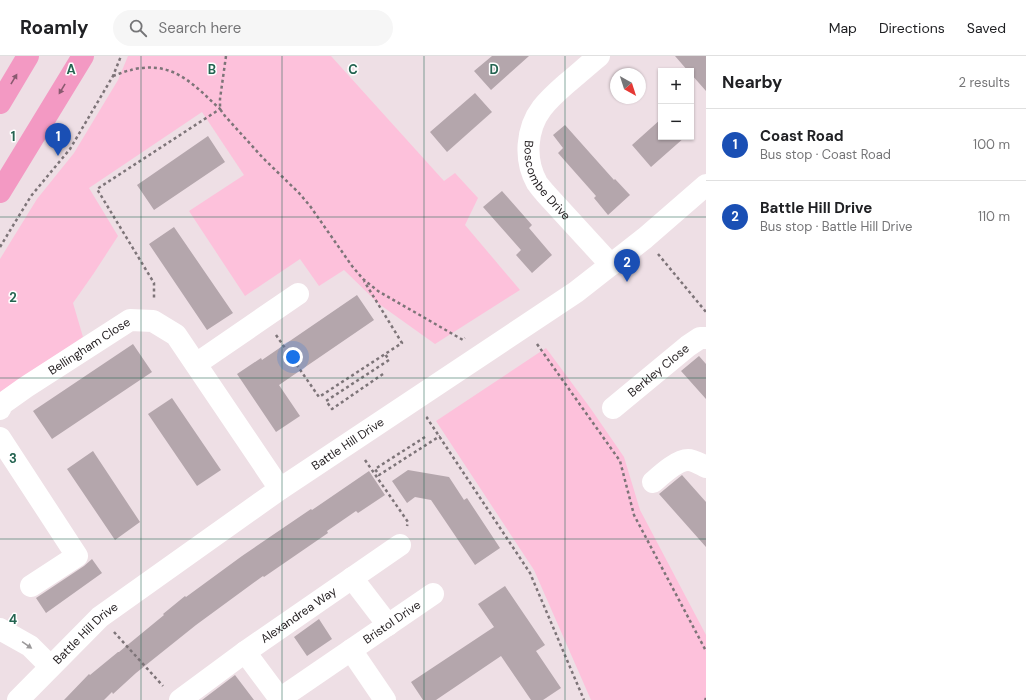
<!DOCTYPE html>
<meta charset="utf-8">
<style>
:root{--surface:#fff;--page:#f6f6f6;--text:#202124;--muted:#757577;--line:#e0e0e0;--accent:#246451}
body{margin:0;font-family:"DM Sans",sans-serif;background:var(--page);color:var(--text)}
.controls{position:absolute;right:12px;top:12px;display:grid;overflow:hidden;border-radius:0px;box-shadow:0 1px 3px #0004}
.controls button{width:36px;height:36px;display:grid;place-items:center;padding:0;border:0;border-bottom:1px solid var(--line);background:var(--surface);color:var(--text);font:20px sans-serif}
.compass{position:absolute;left:610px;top:12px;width:36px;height:36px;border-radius:50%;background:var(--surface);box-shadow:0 1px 3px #0004;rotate:141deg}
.you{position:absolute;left:293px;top:301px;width:14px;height:14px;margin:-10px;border:3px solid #fff;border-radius:50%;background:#1a73e8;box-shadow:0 0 0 6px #1a73e833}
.badge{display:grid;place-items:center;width:26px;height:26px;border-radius:50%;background:var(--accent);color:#fff;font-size:13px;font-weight:700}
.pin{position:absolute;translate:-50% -33px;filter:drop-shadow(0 1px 2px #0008)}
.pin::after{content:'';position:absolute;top:21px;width:14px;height:12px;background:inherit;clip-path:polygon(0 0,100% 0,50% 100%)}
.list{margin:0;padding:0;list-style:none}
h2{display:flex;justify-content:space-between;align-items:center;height:52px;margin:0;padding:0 16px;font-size:17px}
h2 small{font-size:13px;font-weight:400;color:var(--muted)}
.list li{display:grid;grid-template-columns:26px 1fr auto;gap:12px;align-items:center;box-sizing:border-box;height:72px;padding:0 16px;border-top:1px solid var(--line)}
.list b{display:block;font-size:15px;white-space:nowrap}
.list p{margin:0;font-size:13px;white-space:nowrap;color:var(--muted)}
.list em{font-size:13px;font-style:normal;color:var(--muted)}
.icon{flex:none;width:22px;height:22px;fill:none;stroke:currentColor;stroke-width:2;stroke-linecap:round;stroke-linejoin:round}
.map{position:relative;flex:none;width:706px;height:644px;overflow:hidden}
header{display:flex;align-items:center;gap:24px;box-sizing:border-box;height:56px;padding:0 20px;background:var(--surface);border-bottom:1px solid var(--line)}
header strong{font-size:19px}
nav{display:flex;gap:22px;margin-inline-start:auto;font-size:14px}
.search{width:280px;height:36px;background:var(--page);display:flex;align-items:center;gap:10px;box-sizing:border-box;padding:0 14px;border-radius:22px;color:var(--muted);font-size:15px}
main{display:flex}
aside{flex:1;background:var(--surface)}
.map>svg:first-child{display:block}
</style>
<header>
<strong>Roamly</strong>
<div class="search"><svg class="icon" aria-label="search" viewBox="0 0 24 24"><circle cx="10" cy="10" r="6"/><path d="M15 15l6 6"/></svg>Search here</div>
<nav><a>Map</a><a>Directions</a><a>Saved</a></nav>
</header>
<main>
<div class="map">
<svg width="706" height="644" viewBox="0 0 706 644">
<rect width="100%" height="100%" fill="#eedfe5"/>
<path fill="#fdc1db" d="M128,0H331L444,125L455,117L478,142L465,169L520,234L435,288L379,248L344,214L319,230L300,203L245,240L189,155L244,119L202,56L89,132L118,180L94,217L73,247L83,281L0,336V203L37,143L74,97L118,24Z
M546,292L591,353L624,401L640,454L706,579V644H591L534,514L436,365Z"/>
<path fill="#b4a6ac" d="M492,0H529L491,34L474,15Z
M675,0H706V35L691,18V15H688Z
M475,37L492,56L447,96L430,76Z
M661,63V81H685L651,111L632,89Z
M565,69L614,124L615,123L630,139L608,159L594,142L596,140L558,97L563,92L553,79Z
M208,80L225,106L154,154L137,129Z
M502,135L532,169L529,172L552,199L532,217L516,199L521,194L483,151Z
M174,171L233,257L207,274L149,188Z
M357,239L374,264L279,329L300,360L276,376L237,318L261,302L262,304Z
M133,288L152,316L52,383L33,355Z
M699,300L706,308V343L681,315Z
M172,342L221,414L197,430L148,358Z
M93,395L140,466L115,484L67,413Z
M408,414L449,421L464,444L467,442L500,492L475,509L431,444L415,441L407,447L392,425Z
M369,415L385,439L358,457L356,455L327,475L328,477L264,521L263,520L196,569L136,617L113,638L112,636L104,644H64L89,618L90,619L118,596H119L164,559L163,558L185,540L186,541L242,500L311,453L312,454Z
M682,419L706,446V491L659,438Z
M92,503L102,517L46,557L36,542L84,510Z
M505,530L545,589L536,595L561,632L543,644H531L501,600L436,644H423L411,626L494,571L478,548Z
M319,563L332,583L307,600L294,581Z
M235,619L254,644H202Z"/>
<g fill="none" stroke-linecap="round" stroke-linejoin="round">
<path stroke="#7d7478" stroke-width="2.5" stroke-dasharray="3 3" stroke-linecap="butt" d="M226,0L220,43V53L225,60L263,102L299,137L310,150L352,210L363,223L378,235L463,284L465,282
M113,20C119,18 125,15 131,14C134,13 139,12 143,12C177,8 197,32 220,53L97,133L154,227V244
M0,191L31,140L70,93L113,20L121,0
M658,198L706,256
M276,279L319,341L402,287L364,225
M537,288L620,405L634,459L706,595
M383,318L332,353L326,345L389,304L385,298
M428,361L427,362L530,517L584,644
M425,381L375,413L379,419L440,380
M365,404L408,466L407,470
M114,576L163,630
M705,644L706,642"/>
<g stroke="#fff" stroke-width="22">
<path id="s1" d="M599,0C588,9 577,19 566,28C558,35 549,43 542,52C526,73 524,104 537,127C539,130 542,133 545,137L611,209"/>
<path d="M196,308L298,238"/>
<path id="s2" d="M613,352L688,290L700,282H706"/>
<path id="s3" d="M0,353L2,348L26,331L130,264L153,265L176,279L280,433"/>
<path d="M0,382L77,500L31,530"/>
<path d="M653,426C661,419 677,404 688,404C694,404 700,408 706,411"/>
<path d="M352,522L388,569"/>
<path d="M0,573L30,590L50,610"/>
<path d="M351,594L385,644"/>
<path d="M245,596L280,643"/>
<path id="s4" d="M18,644L100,561L280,433L576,236L645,182L706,129"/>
<path id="s5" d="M180,644L245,596L400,489"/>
<path id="s6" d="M278,644L433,538"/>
</g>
<path stroke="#f399c3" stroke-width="22" d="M0,47L28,0
M0,136L83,0"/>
</g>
<defs><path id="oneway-solid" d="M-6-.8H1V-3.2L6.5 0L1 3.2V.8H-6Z"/></defs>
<g fill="#8a5a70">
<use href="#oneway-solid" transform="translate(14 23) rotate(-59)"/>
<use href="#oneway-solid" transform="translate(62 33) rotate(121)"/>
</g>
<use fill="#9b999a" href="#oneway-solid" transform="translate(27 589) rotate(35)"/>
<path fill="none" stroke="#246451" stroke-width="1" stroke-opacity="0.55" d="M141,0V644M282,0V644M424,0V644M565,0V644M0,161H706M0,322H706M0,483H706"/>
<g text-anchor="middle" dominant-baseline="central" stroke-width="3" stroke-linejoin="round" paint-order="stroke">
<g font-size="12" fill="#211c1e" stroke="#fff">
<text stroke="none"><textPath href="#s1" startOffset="158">Boscombe Drive</textPath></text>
<text stroke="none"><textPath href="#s3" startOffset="110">Bellingham Close</textPath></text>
<text stroke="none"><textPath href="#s2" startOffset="59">Berkley Close</textPath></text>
<text stroke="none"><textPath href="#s4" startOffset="419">Battle Hill Drive</textPath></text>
<text stroke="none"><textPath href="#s5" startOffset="146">Alexandrea Way</textPath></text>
<text stroke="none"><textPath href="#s6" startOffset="138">Bristol Drive</textPath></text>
<text stroke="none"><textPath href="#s4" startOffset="95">Battle Hill Drive</textPath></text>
</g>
</g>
<g font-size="13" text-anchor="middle" font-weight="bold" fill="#246451" stroke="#fff" stroke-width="3" stroke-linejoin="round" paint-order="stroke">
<text x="71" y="18">A</text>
<text x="212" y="18">B</text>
<text x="353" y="18">C</text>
<text x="494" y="18">D</text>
<text x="13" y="85">1</text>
<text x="13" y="246">2</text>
<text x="13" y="407">3</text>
<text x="13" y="568">4</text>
</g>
</svg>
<div class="controls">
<button>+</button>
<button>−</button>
</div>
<svg class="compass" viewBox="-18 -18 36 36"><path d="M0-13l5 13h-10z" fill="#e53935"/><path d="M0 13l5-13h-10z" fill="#757577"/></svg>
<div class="you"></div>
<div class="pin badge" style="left:58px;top:100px;background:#1a4fb4">1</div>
<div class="pin badge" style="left:627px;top:226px;background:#1a4fb4">2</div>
</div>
<aside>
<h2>Nearby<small>2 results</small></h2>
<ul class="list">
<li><span class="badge" style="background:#1a4fb4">1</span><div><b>Coast Road</b><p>Bus stop · Coast Road</p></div><em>100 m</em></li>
<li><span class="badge" style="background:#1a4fb4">2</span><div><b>Battle Hill Drive</b><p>Bus stop · Battle Hill Drive</p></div><em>110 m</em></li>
</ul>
</aside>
</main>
